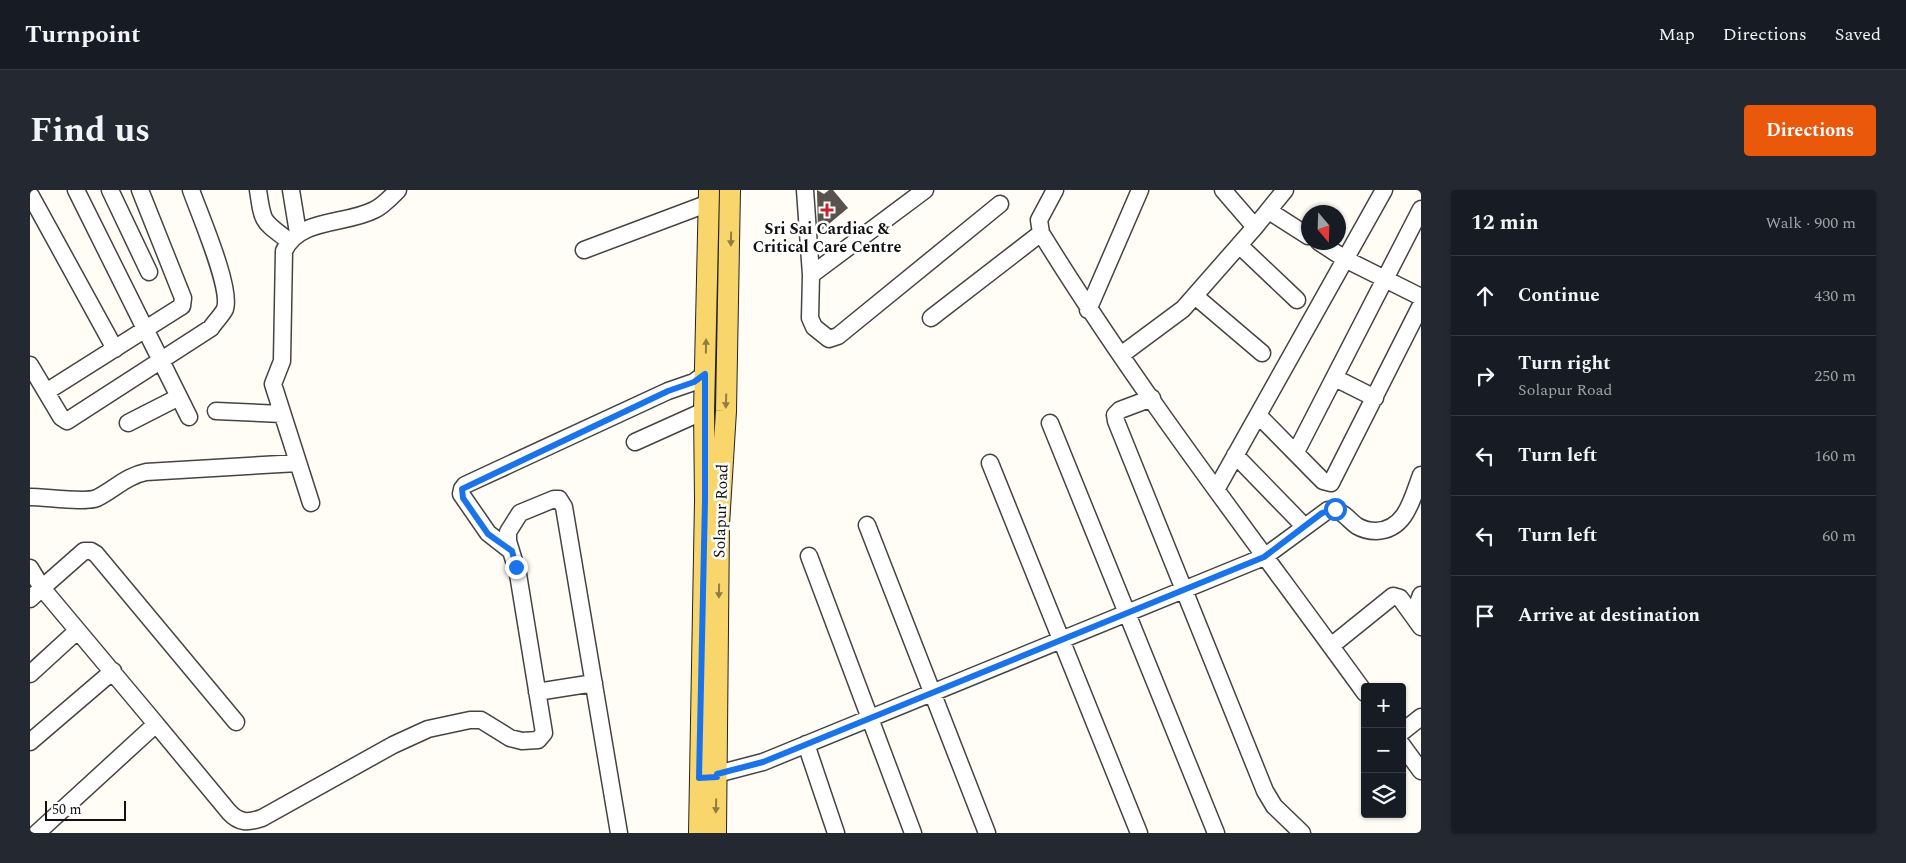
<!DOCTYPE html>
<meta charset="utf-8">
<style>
:root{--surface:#171b24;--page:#242831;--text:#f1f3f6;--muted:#9ea1a6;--line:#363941;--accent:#ea580c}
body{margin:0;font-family:Spectral,serif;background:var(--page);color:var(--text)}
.controls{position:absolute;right:15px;bottom:15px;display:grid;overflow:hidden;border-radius:5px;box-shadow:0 1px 4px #0004}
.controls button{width:45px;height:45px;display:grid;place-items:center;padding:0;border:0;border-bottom:1px solid var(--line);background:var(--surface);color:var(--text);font:25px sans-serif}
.compass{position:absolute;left:1271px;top:15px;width:45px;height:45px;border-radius:50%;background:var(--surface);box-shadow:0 1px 4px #0004;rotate:161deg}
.scale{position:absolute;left:15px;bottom:12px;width:81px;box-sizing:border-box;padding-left:5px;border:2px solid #111;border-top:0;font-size:14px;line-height:18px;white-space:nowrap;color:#111;-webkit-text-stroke:4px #fff;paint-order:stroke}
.stop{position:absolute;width:15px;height:15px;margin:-11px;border:4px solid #1a73e8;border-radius:50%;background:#fff}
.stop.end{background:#1a73e8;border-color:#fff;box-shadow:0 1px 5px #0008}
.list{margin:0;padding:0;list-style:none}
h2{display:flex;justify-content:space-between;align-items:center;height:65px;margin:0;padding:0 20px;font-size:21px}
h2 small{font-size:16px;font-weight:400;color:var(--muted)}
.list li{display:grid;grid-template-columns:32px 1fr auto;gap:15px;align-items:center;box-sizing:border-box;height:80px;padding:0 20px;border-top:1px solid var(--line)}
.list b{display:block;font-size:19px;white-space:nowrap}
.list p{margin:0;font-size:16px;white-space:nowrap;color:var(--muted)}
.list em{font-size:16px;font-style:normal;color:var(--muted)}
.icon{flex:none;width:28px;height:28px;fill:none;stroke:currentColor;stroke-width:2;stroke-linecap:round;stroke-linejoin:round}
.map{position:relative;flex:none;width:1391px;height:643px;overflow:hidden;border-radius:5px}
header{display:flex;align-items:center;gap:30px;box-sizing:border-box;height:70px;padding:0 25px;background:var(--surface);border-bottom:1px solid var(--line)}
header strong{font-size:24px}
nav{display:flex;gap:28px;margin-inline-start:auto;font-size:18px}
.intro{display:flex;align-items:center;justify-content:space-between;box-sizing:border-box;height:120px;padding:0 30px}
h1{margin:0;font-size:35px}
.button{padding:12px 22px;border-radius:5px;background:var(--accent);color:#fff;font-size:18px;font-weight:700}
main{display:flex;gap:30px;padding:0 30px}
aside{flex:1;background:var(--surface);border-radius:5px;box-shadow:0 1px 4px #0004}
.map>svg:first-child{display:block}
</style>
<header>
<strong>Turnpoint</strong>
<nav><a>Map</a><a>Directions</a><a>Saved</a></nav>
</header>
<div class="intro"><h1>Find us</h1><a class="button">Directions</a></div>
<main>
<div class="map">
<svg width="1391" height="643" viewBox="0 0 1391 643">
<rect width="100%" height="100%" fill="#fffdf5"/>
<path fill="#5a524d" d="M787,0L794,4L799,0H803L818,18L788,43Z"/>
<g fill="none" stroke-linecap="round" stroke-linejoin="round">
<defs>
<path id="minor" d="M46,0L159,227
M80,0L119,82
M228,0C233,34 232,30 259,51
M261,0L268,43
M775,0L781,85L780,128L784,137L799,149L808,146L970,14
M1025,0L1009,30L1011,43C1109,202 1225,351 1335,503
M1193,0L1225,37L1255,0
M1,6L85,159
M1239,21L1278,46
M1289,52L1315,69L1391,107
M1209,55L1267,110
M554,60L679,13
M781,85L895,0
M1165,106L1232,163
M1058,120L1110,0
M901,128L1011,43
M1091,165L1153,119L1225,37
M0,175L31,227L37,231L181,138C185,132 192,125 195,119C202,98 169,23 161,0
M1305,188L1345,208
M16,202L152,116L153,108L110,0
M1122,208L1090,220L1085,225L1086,231L1235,601L1244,616L1272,643
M186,221L252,224
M1228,225L1293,291L1301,293L1391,115
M98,233L149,207
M1020,233L1186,643
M605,252L674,221
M1266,262L1391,19
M1205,265L1274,336
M960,273L1109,643
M1187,298L1354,0
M0,307C16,307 56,313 67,308C85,299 96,286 116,282L268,273
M281,313L243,194L252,171L254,61C269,28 315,35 344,20C353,16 361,7 368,0
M837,335L957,643
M481,361L458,343L431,304L432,299L435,295L638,201L664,192L675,184
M779,366L883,643
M0,378L12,398L0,409
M1383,426L1391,405
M1301,456L1363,406L1370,408L1391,437
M0,484L47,441
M507,502L564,493
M126,534L199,622C209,633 218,633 232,628L363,555L398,539L440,530H451L480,548L492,551L508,550L514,543L488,384L478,351V342L490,323L524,309H529L534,317L589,643
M1372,542L1391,527
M0,552L83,481
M776,554L806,643
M1372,555L1391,581
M678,587H687V584L733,572L1234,367L1298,320C1313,319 1317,329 1327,336C1332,339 1340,341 1346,341C1376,340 1382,309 1391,285
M7,643L126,534L12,398L54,361H61L66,364L206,532"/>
<path id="major" d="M669,643L675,310L674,221L679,0
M686,643L689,335L696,221L700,0"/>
</defs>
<use href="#minor" stroke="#444" stroke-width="19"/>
<use href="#major" stroke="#222" stroke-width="22"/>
<use href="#minor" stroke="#fff" stroke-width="16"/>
<use href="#major" stroke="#f9d66b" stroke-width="20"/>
</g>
<defs><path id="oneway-solid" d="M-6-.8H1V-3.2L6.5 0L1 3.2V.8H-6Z" transform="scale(1.25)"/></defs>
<g fill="#917d42">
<use href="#oneway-solid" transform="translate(701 49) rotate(91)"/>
<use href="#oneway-solid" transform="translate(676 156) rotate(-89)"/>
<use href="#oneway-solid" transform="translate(696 211) rotate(92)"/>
<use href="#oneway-solid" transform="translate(689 401) rotate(91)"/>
<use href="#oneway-solid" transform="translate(686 616) rotate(92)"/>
</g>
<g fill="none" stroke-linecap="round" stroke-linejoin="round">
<path stroke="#1a73e8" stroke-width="6" d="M486,377L482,361L458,344L433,308L432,299L638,201L664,192L675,184V310L669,588L687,587V584L733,572L1234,367L1292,323L1305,319"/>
</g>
<path fill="#c4262e" stroke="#fff" stroke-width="2" d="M794.5 12.5h5v5h5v5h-5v5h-5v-5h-5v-5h5z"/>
<g text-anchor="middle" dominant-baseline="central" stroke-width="5" stroke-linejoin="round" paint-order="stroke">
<g font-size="16" font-weight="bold" fill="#111" stroke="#fff">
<text x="797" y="39">Sri Sai Cardiac &amp;<tspan x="797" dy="18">Critical Care Centre</tspan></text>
</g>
<g font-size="16" fill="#111" stroke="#fff">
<text transform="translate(691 321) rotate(-88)">Solapur Road</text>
</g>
</g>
</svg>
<div class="controls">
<button>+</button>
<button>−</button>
<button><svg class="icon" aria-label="layers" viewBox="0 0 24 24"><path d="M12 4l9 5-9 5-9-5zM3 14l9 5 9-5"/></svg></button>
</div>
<svg class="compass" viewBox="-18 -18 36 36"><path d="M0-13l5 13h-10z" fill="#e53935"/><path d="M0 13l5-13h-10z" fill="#9ea1a6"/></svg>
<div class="scale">50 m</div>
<div class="stop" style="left:1305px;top:319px"></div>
<div class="stop end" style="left:486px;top:377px"></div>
</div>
<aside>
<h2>12 min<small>Walk · 900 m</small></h2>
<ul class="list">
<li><svg class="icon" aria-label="ahead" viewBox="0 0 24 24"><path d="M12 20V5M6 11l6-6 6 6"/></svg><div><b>Continue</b></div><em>430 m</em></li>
<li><svg class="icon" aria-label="right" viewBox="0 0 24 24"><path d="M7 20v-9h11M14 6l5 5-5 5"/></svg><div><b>Turn right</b><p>Solapur Road</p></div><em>250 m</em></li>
<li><svg class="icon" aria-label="left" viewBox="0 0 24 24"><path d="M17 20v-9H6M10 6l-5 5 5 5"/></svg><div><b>Turn left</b></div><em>160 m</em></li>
<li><svg class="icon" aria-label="left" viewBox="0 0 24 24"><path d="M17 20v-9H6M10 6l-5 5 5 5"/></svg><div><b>Turn left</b></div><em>60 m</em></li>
<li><svg class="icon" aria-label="arrive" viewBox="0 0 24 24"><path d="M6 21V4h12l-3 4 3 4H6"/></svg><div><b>Arrive at destination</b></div></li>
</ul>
</aside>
</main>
